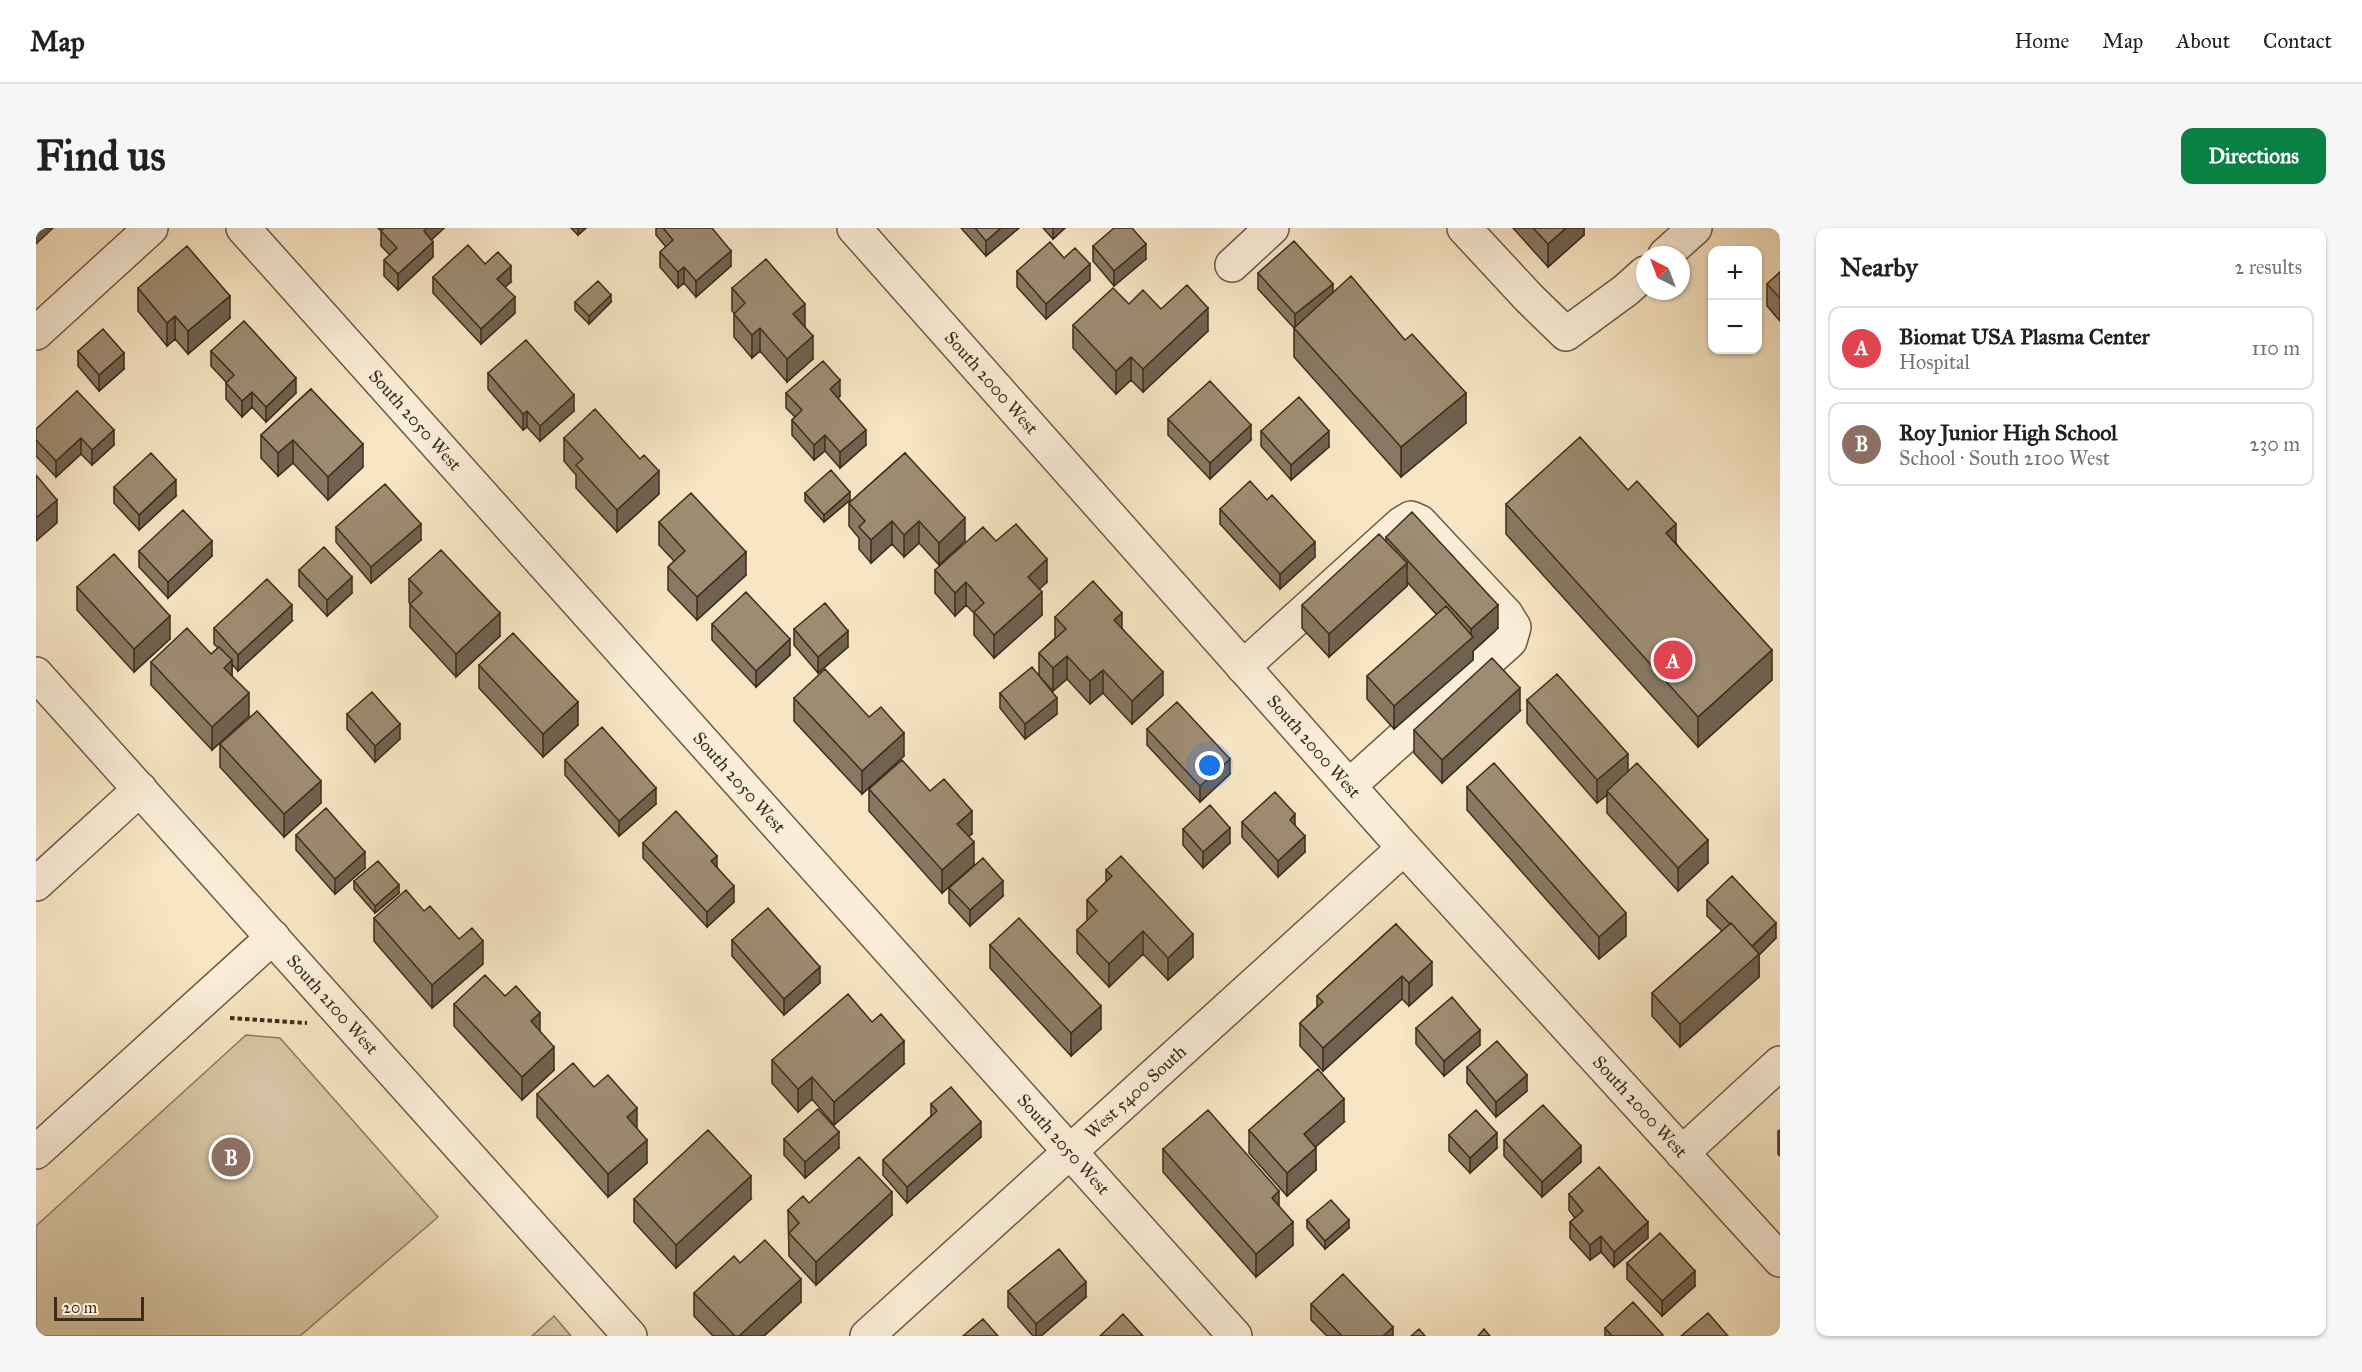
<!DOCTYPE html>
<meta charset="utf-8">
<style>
:root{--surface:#fff;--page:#f6f6f6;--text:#202124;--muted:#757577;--line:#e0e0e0;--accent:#0b8043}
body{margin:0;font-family:"IM FELL Great Primer",serif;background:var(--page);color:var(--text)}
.controls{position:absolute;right:18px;top:18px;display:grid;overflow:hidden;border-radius:12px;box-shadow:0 2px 4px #0004}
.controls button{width:54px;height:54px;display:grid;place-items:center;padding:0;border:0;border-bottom:2px solid var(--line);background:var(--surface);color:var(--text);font:30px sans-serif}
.compass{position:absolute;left:1600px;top:18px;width:54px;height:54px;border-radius:50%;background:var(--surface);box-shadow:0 2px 4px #0004;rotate:318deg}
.scale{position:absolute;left:18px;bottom:15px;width:90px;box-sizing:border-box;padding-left:6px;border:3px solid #3e2c1b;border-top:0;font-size:16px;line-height:21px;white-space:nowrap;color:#3e2c1b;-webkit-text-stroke:4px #faeed8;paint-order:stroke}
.you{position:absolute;left:1174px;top:538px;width:21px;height:21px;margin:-15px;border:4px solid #fff;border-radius:50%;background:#1a73e8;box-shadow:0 0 0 9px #1a73e833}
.badge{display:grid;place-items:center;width:39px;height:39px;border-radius:50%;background:var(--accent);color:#fff;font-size:20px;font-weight:700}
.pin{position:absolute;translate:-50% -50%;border:3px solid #fff;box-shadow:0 2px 6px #0006}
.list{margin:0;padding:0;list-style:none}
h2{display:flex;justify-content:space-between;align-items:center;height:78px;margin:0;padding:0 24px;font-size:26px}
h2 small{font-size:20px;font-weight:400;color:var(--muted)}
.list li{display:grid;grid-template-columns:39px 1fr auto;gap:18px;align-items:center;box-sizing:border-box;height:84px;margin:0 12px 12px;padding:0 12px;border:2px solid var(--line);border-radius:12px}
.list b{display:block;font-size:22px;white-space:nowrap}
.list p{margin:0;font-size:20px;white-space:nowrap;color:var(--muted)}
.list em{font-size:20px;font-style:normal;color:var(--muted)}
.map{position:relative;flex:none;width:1744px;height:1108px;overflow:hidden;border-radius:12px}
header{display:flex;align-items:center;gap:36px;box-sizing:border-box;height:84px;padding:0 30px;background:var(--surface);border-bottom:2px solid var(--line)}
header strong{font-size:28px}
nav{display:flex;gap:33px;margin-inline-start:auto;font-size:21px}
.intro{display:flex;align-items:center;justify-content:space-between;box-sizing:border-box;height:144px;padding:0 36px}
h1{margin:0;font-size:42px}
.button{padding:15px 27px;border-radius:12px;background:var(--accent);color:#fff;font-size:21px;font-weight:700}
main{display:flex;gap:36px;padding:0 36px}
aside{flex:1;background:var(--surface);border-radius:12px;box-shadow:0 2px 4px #0004}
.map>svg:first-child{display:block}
</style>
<header>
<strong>Map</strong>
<nav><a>Home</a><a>Map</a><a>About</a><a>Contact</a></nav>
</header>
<div class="intro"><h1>Find us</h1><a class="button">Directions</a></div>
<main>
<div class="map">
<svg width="1744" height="1108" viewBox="0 0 1744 1108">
<rect width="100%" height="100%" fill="#f7e5c3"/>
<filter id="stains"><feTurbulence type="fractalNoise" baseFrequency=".00333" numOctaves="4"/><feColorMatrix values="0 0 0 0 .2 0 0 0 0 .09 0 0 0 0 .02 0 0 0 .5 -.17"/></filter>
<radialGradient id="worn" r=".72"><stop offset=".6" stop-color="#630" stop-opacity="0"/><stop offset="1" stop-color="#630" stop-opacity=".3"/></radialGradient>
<path fill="#d8c6a6" stroke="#8b7960" stroke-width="1.5" d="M210,807L244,810L402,989L264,1108H0V998Z
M518,1088L535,1108H496Z"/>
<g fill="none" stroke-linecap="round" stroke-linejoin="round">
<defs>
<g id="minor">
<path id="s1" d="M207,0L1199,1108"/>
<path id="s2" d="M818,0L1368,620L1744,1032"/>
<path d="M1428,0L1493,70L1530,106L1590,62L1609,45"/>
<path d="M1629,27L1659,0"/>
<path d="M1196,37L1236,0"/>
<path d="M0,105L115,0"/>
<path d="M1207,439L1365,296L1375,290L1384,294L1470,386L1478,399L1474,413L1313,558"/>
<path id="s3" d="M0,446L594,1108"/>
<path d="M0,656L104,561"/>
<path d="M0,924L237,709"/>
<path d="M1646,925L1744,835"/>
<path id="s4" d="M831,1108L1368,620"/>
</g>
</defs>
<use href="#minor" stroke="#6c5a45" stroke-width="36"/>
<path stroke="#3e2c1b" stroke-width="4" stroke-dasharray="4.5 3" stroke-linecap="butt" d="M194,790L271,795"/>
<use href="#minor" stroke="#faeed8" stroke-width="33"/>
</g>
<path fill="#887862" stroke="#3e2c1b" stroke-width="1.5" d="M342,0H408L395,12L397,29L362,62L348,48V32L354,27L345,18V3Z
M535,0H550L542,7Z
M620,0H676L695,38L660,69L648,55L642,60L624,39V24L630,19L620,7Z
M925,0H983L950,28Z
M1007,0H1029L1017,11Z
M1477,0H1548V7L1512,39Z
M1057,18L1110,31L1078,58L1057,33Z
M1028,30L1054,52L1010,91L981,59V43Z
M1744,44V93L1731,78V56Z
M1222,45L1297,64L1430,195L1365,249L1258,129V100L1222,61Z
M397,49L475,54L469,59L479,85L445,116L397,65Z
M102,60L194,90L152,126L139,111L131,118L102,83Z
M696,60L769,98L777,131L751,154L724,123L716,130L698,109V85L696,83Z
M539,74H575L553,96L539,82Z
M1093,76L1125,81L1172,103L1107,164L1095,152L1080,166L1037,120V97Z
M42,123L88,141L63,163L42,138Z
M175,123L260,165L230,194L216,179L206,189L190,171V154L175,138Z
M452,145L538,183L504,213L491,199L487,202L452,161Z
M275,161L327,239L292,272L257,235L242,248L225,230V207Z
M41,163L78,217L56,237L45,226L20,249L0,228V212Z
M750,165L804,168L802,170L830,217L804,240L789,223L778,232L756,207V192L759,189L750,180Z
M1132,191L1215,212L1174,251L1132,207Z
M1225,203L1293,219L1255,252L1225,218Z
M528,210L623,266L581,304L540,260V247L528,233Z
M869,225L929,313L903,337L883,315L868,329L856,316L835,335L823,321V310L813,298V275Z
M78,259L140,268L103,302L78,275Z
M769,265L814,272L788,294L769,273Z
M1231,272L1279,329L1244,361L1184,296V281Z
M1470,276L1640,315L1736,452L1662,519L1470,306Z
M623,294L710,347L661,392L632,362V339L638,333L623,317Z
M300,299L385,312L335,355L300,314Z
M1350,309L1462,400L1437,423V432L1358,501L1331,471V448L1401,387L1371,354V358L1293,429L1266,400V377L1350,313Z
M960,313L1011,354L1003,361L1006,387L958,430L938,407V385L930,377L919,388L899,365V342Z
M103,323L176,328L132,370L103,339Z
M263,342L316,365L291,388L263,358Z
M373,351L464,408L420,449L374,399V376L373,374Z
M41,359L134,411L98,444L41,382Z
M1019,389L1086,400L1127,467L1096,496L1067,465L1054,476L1031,451L1017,463L1003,448V425L1019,410Z
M256,393L202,443L196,436V448L213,488L176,522L115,457V434L175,426L182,420L178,416V400Z
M676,396L754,427L720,459L676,412Z
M758,401L812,419L782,445L758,417Z
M443,437L542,497L507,529L443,460Z
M964,465L1021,486L989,511L964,480Z
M758,470L833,489L868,528L826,566L758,493Z
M1491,472L1592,543L1672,635L1642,663L1571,585V567L1561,575L1491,495Z
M1484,483L1406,555L1378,525V502Z
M311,486L364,511L339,534L311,501Z
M1111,501L1194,546L1164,574L1111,517Z
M184,516L285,575L248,609L184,539Z
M529,532L620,576L583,608L529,547Z
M1431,559L1590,708L1563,731L1431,582Z
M833,561L894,563L936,606L933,608L938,637L906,665L833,583Z
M1206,594L1259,598L1269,624L1242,649L1206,609Z
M1147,601L1194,615L1167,640L1147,617Z
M260,607L329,640L299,666L260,622Z
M607,615L681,639L698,674L671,699L607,630Z
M1070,642L1157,729L1132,752L1107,726L1073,759L1041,725V702L1051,693V672L1070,654Z
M318,653L363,665L339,685L318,661Z
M913,660L967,668L934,698L913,675Z
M1671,672L1740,710L1723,727V749L1644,819L1616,788V765L1686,703L1671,688Z
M338,690L423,711L447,736L396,780L338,713Z
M1360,696L1396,757L1373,778L1366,771L1287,843L1264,818V795L1281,779V768Z
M696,712L784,755L748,787L696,728Z
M954,717L1065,801L1035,828L954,740Z
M469,768L504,803L518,842L486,872L418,798V776Z
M1380,800L1444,817L1408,848L1380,816Z
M736,832L868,836L798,897L776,871L762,884L736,855Z
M1431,839L1491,863L1460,889L1431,855Z
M558,859L601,901L611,935L572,969L501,889V866Z
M895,876L945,909L871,975L847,947V932L895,888Z
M1308,894L1279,919L1280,942L1251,968L1213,925V902Z
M1744,902V928L1742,926V903Z
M1413,907L1461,920L1434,945L1413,923Z
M748,911L803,920L769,950L748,927Z
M1468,912L1545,934L1506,969L1468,928Z
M1127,921L1243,978L1257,1017L1220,1049L1127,944Z
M1533,966L1612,1010L1578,1039L1565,1024L1554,1032L1534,1010V994L1539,990L1533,982Z
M598,971H715L640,1040L598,994Z
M773,975L856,987L780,1057L753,1028L752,982Z
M1271,992L1313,1000L1289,1021L1271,1000Z
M704,1035L765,1074L728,1108H677L658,1088V1065Z
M1591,1035L1659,1058L1626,1088L1591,1051Z
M972,1063L1050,1069L1005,1108H997L972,1079Z
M1275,1076L1357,1108H1291L1275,1092Z
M1569,1100L1627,1108H1569Z"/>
<path fill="#6f6250" stroke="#3e2c1b" stroke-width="1.5" d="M0,0H17L0,16Z
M391,0H408L388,19V3Z
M542,0H550L542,7Z
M965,0H983L950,28V13Z
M1017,0H1029L1017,11Z
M1530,0H1548V7L1512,39V16Z
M397,14V29L362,62V46Z
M1110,16V31L1078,58V43Z
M695,23V38L660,69V53Z
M1054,36V52L1010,91V76Z
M475,38V54L461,66V51Z
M648,39V55L642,60V44Z
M1297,56V72L1259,101V86Z
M575,67V74L553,96V88Z
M194,68V90L152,126V103Z
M479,69V85L445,116V101Z
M769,76V99L757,86Z
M1172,80V103L1107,164V141Z
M139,88V111L131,118V95Z
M724,100V123L716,130V107Z
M777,108V131L751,154V131Z
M88,125V141L63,163V147Z
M1095,129V152L1080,166V143Z
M260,150V165L230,194V179Z
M804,152V168L794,177V161Z
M216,164V179L206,189V173Z
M1430,165V195L1365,249V219Z
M538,167V183L504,213V198Z
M491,183V199L487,202V186Z
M1215,197V212L1174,251V235Z
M78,202V217L56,237V222Z
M830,202V217L804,240V224Z
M1293,203V219L1255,252V237Z
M789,207V223L778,232V217Z
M45,210V226L20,249V233Z
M257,212V235L242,248V225Z
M327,216V239L292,272V249Z
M623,243V266L581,304V282Z
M140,252V268L103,302V287Z
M814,264V272L788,294V287Z
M21,272V295L0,313V290Z
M929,290V313L903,337V315Z
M856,293V316L835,335V312Z
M883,293V315L868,329V307Z
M385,296V312L335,355V339Z
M1640,296V326L1630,305Z
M176,313V328L132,370V354Z
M1279,314V329L1244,361V346Z
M710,324V347L661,392V369Z
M1011,331V354L992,372V349Z
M1371,335V358L1293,429V406Z
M316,349V365L291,388V372Z
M930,354V377L919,388V365Z
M1006,364V387L958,430V407Z
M256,377V393L202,443V427Z
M1462,377V400L1437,423V432L1358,501V478L1435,410V401Z
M464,385V408L420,449V426Z
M1086,385V408L1078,392Z
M134,388V411L98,444V421Z
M812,403V419L782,445V429Z
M754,411V427L720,459V443Z
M1736,422V452L1662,519V489Z
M1031,428V451L1017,463V440Z
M196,432V455L188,440Z
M1067,442V465L1054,476V453Z
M1127,444V467L1096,496V473Z
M1484,460V483L1406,555V532Z
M213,465V488L176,522V499Z
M1021,470V486L989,511V496Z
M542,474V497L507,529V506Z
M364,496V511L339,534V518Z
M868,505V528L826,566V543Z
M1592,526V548L1571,563V567L1561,575V552Z
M1194,531V546L1164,574V558Z
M285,553V575L248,609V586Z
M620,560V576L583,608V593Z
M936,583V606L921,618V596Z
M1259,586V602L1254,592Z
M1194,600V615L1167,640V624Z
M1269,608V624L1242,649V633Z
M1672,612V635L1642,663V640Z
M938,614V637L906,665V642Z
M329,624V640L299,666V651Z
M681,628V643L675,633Z
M967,653V668L934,698V682Z
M363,657V665L339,685V678Z
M698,658V674L671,699V684Z
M1590,685V708L1563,731V709Z
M1740,695V710L1723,727V749L1644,819V796L1716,719Z
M1107,703V726L1073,759V736Z
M1157,706V729L1132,752V730Z
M447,713V736L396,780V757Z
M1396,734V757L1373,778V755Z
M784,739V755L748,787V771Z
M1366,748V771L1287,843V820Z
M1065,778V801L1035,828V805Z
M504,785V807L495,793Z
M1444,802V817L1408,848V833Z
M868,813V836L798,897V874Z
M518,819V842L486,872V849Z
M1491,847V863L1460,889V874Z
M776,849V871L762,884V861Z
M1308,871V894L1268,929V906Z
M601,880V903L591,889Z
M945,894V909L871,975V959Z
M803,904V920L769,950V934Z
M1461,905V920L1434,945V930Z
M611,912V935L572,969V946Z
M1545,918V934L1506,969V954Z
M1280,920V942L1251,968V945Z
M715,948V971L640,1040V1017Z
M1243,963V986L1236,970Z
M856,964V987L780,1057V1034Z
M1313,992V1000L1289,1021V1013Z
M1257,994V1017L1220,1049V1026Z
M1612,994V1010L1578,1039V1024Z
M1565,1008V1024L1554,1032V1017Z
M1659,1043V1058L1626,1088V1073Z
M765,1051V1074L728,1108H703Z
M1050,1054V1069L1005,1108H1000V1096Z
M1357,1099V1108H1347Z"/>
<path fill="#9e8c72" stroke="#3e2c1b" stroke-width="1.5" d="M348,0H391L388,3L397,14L362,46L348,32L361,20L345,3Z
M627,0H676L695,23L660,53L648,39L642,44L624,24L637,12Z
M939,0H965L950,13Z
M1078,0H1096L1110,16L1078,43L1057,18Z
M1497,0H1530L1512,16Z
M1258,13L1297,56L1259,86L1222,45Z
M1014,14L1028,30L1039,20L1054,36L1010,76L981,43Z
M432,17L449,36L462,24L475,38L461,51L479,69L445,101L397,49Z
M151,18L194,68L152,103L139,88L131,95L102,60Z
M730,31L769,76L757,86L777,108L751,131L724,100L716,107L698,86L709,75L696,60Z
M1744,44V70L1731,56Z
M1315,48L1369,112L1376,106L1430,165L1365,219L1258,100Z
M562,53L575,67L553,88L539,74Z
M1151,57L1172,80L1107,141L1095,129L1080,143L1037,97L1077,60L1093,76L1107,62L1125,81Z
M208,93L260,150L230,179L216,164L206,173L190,155L198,147L175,123Z
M67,101L88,125L63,147L42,123Z
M490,112L538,167L504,198L491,183L487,186L452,145Z
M787,133L804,152L794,161L830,202L804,224L789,207L778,217L756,192L766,182L750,165Z
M1174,153L1215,197L1174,235L1132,191Z
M275,161L327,216L292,249L257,212L242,225L225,207Z
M41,163L78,202L56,222L45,210L20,233L0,212V201Z
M1263,169L1293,203L1255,237L1225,203Z
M559,181L604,231L608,227L623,243L581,282L540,237L547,231L528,210Z
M1544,209L1592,262L1601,253L1640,296L1630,305L1736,422L1662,489L1470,276Z
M115,225L140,252L103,287L78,259Z
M869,225L929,290L903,315L883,293L868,307L856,293L835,312L823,299L829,293L813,275Z
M795,242L814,264L788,287L769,265Z
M0,247L21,272L0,290Z
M1214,253L1231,272L1236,267L1279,314L1244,346L1184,281Z
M349,256L385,296L335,339L300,299Z
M655,265L710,324L661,369L632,339L649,323L623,294Z
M147,282L176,313L132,354L103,323Z
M1376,284L1462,377L1435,401L1350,309Z
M980,296L1011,331L992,349L1006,364L958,407L938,384L948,375L930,354L919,365L899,342L947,299L960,313Z
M1343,306L1371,335L1293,406L1266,377Z
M288,319L316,349L291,372L263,342Z
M405,322L464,385L420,426L374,376L386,365L373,351Z
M78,326L134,388L98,421L41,359Z
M231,351L256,377L202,427L178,400Z
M1057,353L1086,385L1078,392L1127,444L1096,473L1067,442L1054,453L1031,428L1017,440L1003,425L1030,401L1019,389Z
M710,364L754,411L720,443L676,396Z
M789,375L812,403L782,429L758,401Z
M1410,378L1437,409L1358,478L1331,448Z
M151,400L175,426L183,419L196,432L188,440L213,465L176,499L115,434Z
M477,405L542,474L507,506L443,437Z
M1456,430L1484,460L1406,532L1378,502Z
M996,439L1021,470L989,496L964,465Z
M789,441L833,489L845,479L868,505L826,543L758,470Z
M1521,446L1592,526L1561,552L1491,472Z
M336,464L364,496L339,518L311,486Z
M1141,474L1194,531L1164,558L1111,501Z
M221,483L285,553L248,586L184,516Z
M566,499L620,560L583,593L529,532Z
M866,532L894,563L908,551L936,583L921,596L938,614L906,642L833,561Z
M1458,535L1590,685L1563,709L1431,559Z
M1601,535L1672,612L1642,640L1571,563Z
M1239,564L1259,586L1254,592L1269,608L1242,633L1206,594Z
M1174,577L1194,600L1167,624L1147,601Z
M290,580L329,624L299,651L260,607Z
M640,583L681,628L675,633L698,658L671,684L607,615Z
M1085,628L1157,706L1132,730L1107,703L1073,736L1041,702L1061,683L1051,672L1076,648L1070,642Z
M947,630L967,653L934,682L913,660Z
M342,633L363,657L339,678L318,653Z
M1696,648L1740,695L1716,718L1695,695L1694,696L1671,672Z
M370,662L388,683L394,678L423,711L436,700L447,713L396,757L338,690Z
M732,680L784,739L748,771L696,712Z
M983,690L1065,778L1035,805L954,717Z
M1695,695L1723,726L1644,796L1616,765Z
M1360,696L1396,734L1373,755L1366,748L1287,820L1264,795L1287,774L1281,768Z
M449,747L469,768L480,758L504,785L495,793L518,819L486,849L418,776Z
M812,766L836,794L845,786L868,813L798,874L776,849L762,861L736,832Z
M1416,769L1444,802L1408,833L1380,800Z
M1461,813L1491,847L1460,874L1431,839Z
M537,835L558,859L572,847L601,880L591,889L611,912L572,946L501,866Z
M1282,841L1308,871L1268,906L1280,920L1251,945L1213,902Z
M915,859L945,894L871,959L847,932L901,883L895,876Z
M1507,877L1545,918L1506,954L1468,912Z
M782,881L803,904L769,934L748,911Z
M1172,882L1243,963L1236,970L1257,994L1220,1026L1127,921Z
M1440,882L1461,905L1434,930L1413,907Z
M672,902L715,948L640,1017L598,971Z
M823,929L856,964L780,1034L753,1005L763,995L752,982L767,968L773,975Z
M1563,939L1612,994L1578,1024L1565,1008L1554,1017L1534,994L1547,983L1533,966Z
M1295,972L1313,992L1289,1013L1271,992Z
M1624,1005L1659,1043L1626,1073L1591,1035Z
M729,1012L765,1051L703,1108H699L658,1065L698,1028L704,1035Z
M1023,1021L1050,1054L1000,1096L972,1063Z
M1307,1046L1357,1099L1347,1108H1306L1275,1076Z
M1597,1074L1627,1107L1626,1108H1576L1569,1100Z
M1672,1085L1692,1108H1645Z
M1087,1086L1107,1108H1064Z
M947,1091L962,1108H927Z
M1383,1101L1389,1108H1375Z
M1448,1101L1454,1108H1442Z"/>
<g text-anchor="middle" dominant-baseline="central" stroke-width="4.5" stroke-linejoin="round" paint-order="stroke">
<g font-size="18" fill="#3e2c1b" stroke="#faeed8">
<text stroke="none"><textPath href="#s2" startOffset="207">South 2000 West</textPath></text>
<text stroke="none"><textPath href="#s1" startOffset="258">South 2050 West</textPath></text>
<text stroke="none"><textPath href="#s2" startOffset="693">South 2000 West</textPath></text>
<text stroke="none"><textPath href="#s1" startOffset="744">South 2050 West</textPath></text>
<text stroke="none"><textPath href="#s3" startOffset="444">South 2100 West</textPath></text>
<text stroke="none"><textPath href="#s4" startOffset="363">West 5400 South</textPath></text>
<text stroke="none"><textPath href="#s2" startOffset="1179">South 2000 West</textPath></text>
<text stroke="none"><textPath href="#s1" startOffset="1230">South 2050 West</textPath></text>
</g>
</g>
<rect width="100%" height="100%" filter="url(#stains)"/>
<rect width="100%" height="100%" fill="url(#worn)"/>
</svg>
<div class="controls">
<button>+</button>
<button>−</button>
</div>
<svg class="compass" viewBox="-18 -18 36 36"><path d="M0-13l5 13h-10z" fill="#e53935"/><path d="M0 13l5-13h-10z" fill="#757577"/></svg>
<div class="scale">20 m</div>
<div class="you"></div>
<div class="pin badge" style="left:1637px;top:432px;background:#e0444e">A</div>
<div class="pin badge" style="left:195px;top:929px;background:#8d6e63">B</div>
</div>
<aside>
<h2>Nearby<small>2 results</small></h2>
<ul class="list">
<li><span class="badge" style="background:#e0444e">A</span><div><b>Biomat USA Plasma Center</b><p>Hospital</p></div><em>110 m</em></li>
<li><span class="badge" style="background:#8d6e63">B</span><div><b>Roy Junior High School</b><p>School · South 2100 West</p></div><em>230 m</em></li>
</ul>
</aside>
</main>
